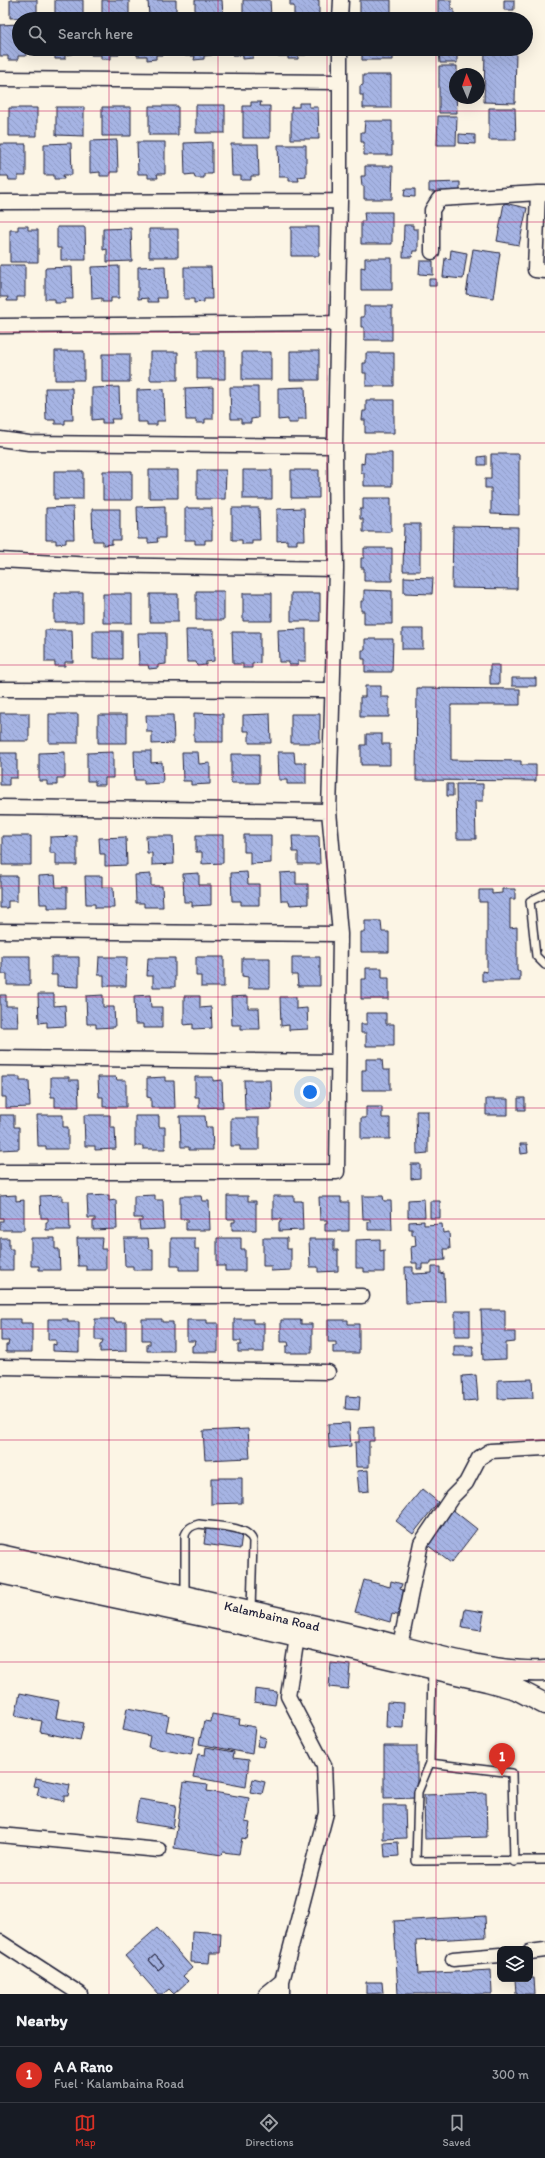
<!DOCTYPE html>
<meta charset="utf-8">
<style>
:root{--surface:#171b24;--page:#242831;--text:#f1f3f6;--muted:#9ea1a6;--line:#363941;--accent:#d93025}
body{margin:0;font-family:Itim,sans-serif;background:var(--page);color:var(--text)}
.controls{position:absolute;right:12px;bottom:12px;display:grid;overflow:hidden;border-radius:8px;box-shadow:0 4px 16px #0002}
.controls button{width:36px;height:36px;display:grid;place-items:center;padding:0;border:0;border-bottom:1px solid var(--line);background:var(--surface);color:var(--text);font:20px sans-serif}
.compass{position:absolute;left:449px;top:68px;width:36px;height:36px;border-radius:50%;background:var(--surface);box-shadow:0 4px 16px #0002;rotate:358deg}
.you{position:absolute;left:310px;top:1092px;width:14px;height:14px;margin:-10px;border:3px solid #fff;border-radius:50%;background:#1a73e8;box-shadow:0 0 0 6px #1a73e833}
.badge{display:grid;place-items:center;width:26px;height:26px;border-radius:50%;background:var(--accent);color:#fff;font-size:13px;font-weight:700}
.pin{position:absolute;translate:-50% -33px;filter:drop-shadow(0 1px 2px #0008)}
.pin::after{content:'';position:absolute;top:21px;width:14px;height:12px;background:inherit;clip-path:polygon(0 0,100% 0,50% 100%)}
.list{margin:0;padding:0;list-style:none}
h2{display:flex;justify-content:space-between;align-items:center;height:52px;margin:0;padding:0 16px;font-size:17px}
h2 small{font-size:13px;font-weight:400;color:var(--muted)}
.list li{display:grid;grid-template-columns:26px 1fr auto;gap:12px;align-items:center;box-sizing:border-box;height:56px;padding:0 16px;border-top:1px solid var(--line)}
.list b{display:block;font-size:15px;white-space:nowrap}
.list p{margin:0;font-size:13px;white-space:nowrap;color:var(--muted)}
.list em{font-size:13px;font-style:normal;color:var(--muted)}
.icon{flex:none;width:22px;height:22px;fill:none;stroke:currentColor;stroke-width:2;stroke-linecap:round;stroke-linejoin:round}
.map{position:relative;flex:none;width:545px;height:1994px;overflow:hidden}
.search{position:absolute;background:var(--surface);box-shadow:0 4px 16px #0002;left:12px;right:12px;top:12px;height:44px;display:flex;align-items:center;gap:10px;box-sizing:border-box;padding:0 14px;border-radius:22px;color:var(--muted);font-size:15px}
.sheet{height:108px;background:var(--surface)}
nav{display:flex;justify-content:space-around;align-items:center;box-sizing:border-box;height:56px;border-top:1px solid var(--line);background:var(--surface);font-size:11px;color:var(--muted)}
nav a{display:grid;justify-items:center;gap:2px}
nav .on{color:var(--accent)}
.map>svg:first-child{display:block}
</style>
<div class="map">
<svg width="545" height="1994" viewBox="0 0 545 1994">
<defs>
<pattern id="building-back-hatch" width="6" height="6" patternUnits="userSpaceOnUse"><rect width="6" height="6" fill="#a6b4e4"/><path d="M-1 5l2 2M0 0l6 6M5-1l2 2" fill="none" stroke="#8f9ac4"/></pattern>
</defs>
<rect width="100%" height="100%" fill="#fcf5e5"/>
<filter id="ink" filterUnits="userSpaceOnUse"><feTurbulence type="fractalNoise" baseFrequency=".025" numOctaves="2"/><feDisplacementMap in="SourceGraphic" scale="8" xChannelSelector="R" yChannelSelector="G"/><feConvolveMatrix kernelMatrix="1 2 1 2 8 2 1 2 1" color-interpolation-filters="sRGB"/></filter>
<g filter="url(#ink)">
<path fill="url(#building-back-hatch)" stroke="#22223b" fill-rule="evenodd" d="M10,0H37V17L10,18Z
M55,0H83V17L55,18Z
M102,0H129V17H102Z
M148,0H176V18H149Z
M195,0H222L223,16H195Z
M243,0H270L271,17H243Z
M290,0H319V17L294,18V6H290Z
M360,0H391V16H360Z
M438,0H451V10L454,9V16H458V19H438Z
M504,0H514V10H504Z
M486,17L517,18V19H486Z
M19,24V49H26V56H18V60H8V56H0V25Z
M45,49H73V54L65,55V59H55V55H45Z
M91,49H119V55H111V59H101V55H91Z
M137,49H164V55H156V59L147,60V56H137Z
M185,49H212V55L204,56V59L194,60L195,56H185Z
M233,49H261V54H253V58L243,59V55H233Z
M278,49H306V55H298V59H288V56H278Z
M362,49H393V60H362Z
M439,49H457V63H440Z
M485,49H516L515,103L484,102Z
M439,66H457V74H455L457,113H439Z
M363,75H391V108H363V95H360V86L363,85Z
M251,102H261L260,106H270V138H243V106H251Z
M299,103H309V107H318L319,139H291V107H299Z
M196,105H225V133H196Z
M149,106H178V135H149Z
M56,107H84V136L56,135Z
M102,107H131V136H102Z
M9,108H37V136H9Z
M489,108H515L516,140H489Z
M438,116H457L456,145H437Z
M365,121H392V155H364V142H361V132H364Z
M459,134L475,135V144L459,143Z
M117,140L118,172H110V176H100V172L90,173V141Z
M137,142H165V174H157L158,178H148V174H138Z
M212,142V174H204V178H195L194,174L185,175L184,143Z
M71,143L72,175H63L64,179H54V175H44V144Z
M0,144H26V176H18V180H9L8,176H0Z
M231,144H258L259,176H251V180H241V176H232Z
M278,145H306V176L298,177L299,181H289V177H279Z
M365,166H393L392,199H364V186H362L361,176H365Z
M460,182V191L429,192V183Z
M405,189H415V197L404,196Z
M504,203L527,208L519,245L497,241Z
M364,212H392V244H361V221H365Z
M404,225H413V229H418V251H413L412,257H403Z
M18,226H28V230H38V262H10V230H18Z
M57,227H85L86,260H61V248H57Z
M291,227H319V256H291Z
M131,228L132,261L107,262V249L103,250V229Z
M149,229H178V257H149Z
M473,249L500,253L493,298L466,294Z
M451,250L467,253L463,279L443,277L445,258L450,259Z
M365,258H392V290H361V267L365,268Z
M420,261H433V275L419,274Z
M0,265H25V297H17V301H7L8,297H0Z
M119,266V298H111V302H102V298L92,299L91,267Z
M165,266L166,298H157L158,302H148V298L138,299V267Z
M72,267L73,299H65V303H55V299H45V268Z
M184,267H211L212,299H204V302L194,303V299H184Z
M429,279H436V286H429Z
M364,306H392V340H364V327H361V317H364Z
M55,351H84V380H55Z
M197,351H225V379H197Z
M290,351H319V380H290Z
M150,352H178V380H150Z
M242,352H271V380H242Z
M366,353H394V386H366V373H363V363H366Z
M102,354H130V382H102Z
M119,387L120,419H111L112,423H102V419L92,420V388Z
M213,387V419H205V423H196V420H186L185,388Z
M230,387H258V418L251,419V423H241V419H231Z
M305,387L306,419H298V423H288V419L278,420V388Z
M45,388H72L73,420H65V424H55V420H46Z
M164,389L165,421H157V425H147V422H137V390Z
M366,400H394V433H365V420H362L363,411H366Z
M365,453H392V486H364V473H361V463L364,464Z
M491,454H519V515L491,514V488H485V479H491Z
M486,456V465H478V457Z
M149,470H178V498H149Z
M197,470H226L225,499H197Z
M243,470H272V499H243Z
M291,470H319V498H291Z
M54,471H83V499H54Z
M103,471H132V500H103Z
M363,498H391V532H363V519H360V509H363Z
M165,506V538H157L158,542L148,543V539H138L137,507Z
M73,507L74,539H66V543L56,544V540H46V508Z
M185,508H212V540H205V544H195V540H185Z
M232,508H259L260,540H252V544H242V540H232Z
M304,508L305,540H297V544H287V540L277,541V509Z
M92,509H120V540H112V544L103,545V541H93Z
M404,524H420V571H403Z
M453,526L518,527L517,589L452,588Z
M364,548H392V581H364V568H361V558H364Z
M404,577L433,578L432,594L404,593Z
M364,590L392,591V624H364V611H361V601H364Z
M196,591H224V620H196Z
M54,593H83V622H54Z
M243,593H272V621H243Z
M291,593H320V621H291Z
M103,594H132V623H103Z
M150,594H178V622H150Z
M306,629V661H298V665H289V662H279L278,630Z
M402,629H423V649H402Z
M45,630H72L73,662H65V666H55V662H45Z
M186,630H214V661L206,662V665L197,666L196,662H187Z
M93,631H122V659H93Z
M232,632H260V663L252,664V668H243V664H233Z
M138,633H166V664L158,665V668L149,669L148,665H139Z
M365,639H393L392,672H365V659H362V650H365Z
M490,665H499V684H490Z
M512,678H536V686H512Z
M365,686H381V697H389V717H360V697H365Z
M417,688L520,689V705H451V760L521,761V765H536V781L416,780Z
M0,713H29V741H0Z
M194,713L223,714V742H194Z
M49,714H78V743H49Z
M270,714L271,743H249V731H243V715Z
M291,714H320V743H291Z
M98,715H127V743H98Z
M146,715H173L174,743L152,744V732H147Z
M366,734H382V744H390V765H361V745H366Z
M134,751H151V763L162,762L163,783L144,784V780H135Z
M65,752V778H57V785H47V781H39V753Z
M113,752V778H105V785H95V781H87V753Z
M182,752H198L199,764L210,763V784L191,785V781H183Z
M278,752H294L295,763H306V784H287V780H279Z
M0,753H17V778H9V785H0Z
M231,754H259V783H231Z
M447,784H453V796H447Z
M456,784H483V801H475L476,839H457Z
M196,835H223V863L202,864V852H196Z
M244,835H271V863L250,864V852H244Z
M2,836H31V865H2Z
M77,836V865H56V853H50V837Z
M146,836H173L174,864L152,865V853H147Z
M292,836H319L320,864H298V852H293Z
M126,837L127,865L105,866V854H100L99,838Z
M247,872L248,884H259V905H241V901H232L231,873Z
M296,872V884H308V904L290,905L289,901H281L280,873Z
M199,873V885H211V905L192,906V902H184L183,874Z
M151,874V886H162L163,907H144V903H136L135,875Z
M55,875L56,887H67V908H48V904H40L39,876Z
M0,876H17V901H8V908H0Z
M85,876H102V887H113L114,908H95V904H86Z
M502,889H515V899H510V928L517,927V971H520V981H482V971L487,972V902H479V890H492V894L502,893Z
M365,921H381L382,932H389V952H361V932H365Z
M2,956H30V985H7V974H2Z
M51,957H79V987L57,986V975H51Z
M99,957H127L126,986H104V975H98Z
M196,957H224V987H201V976H196Z
M292,957H320V986H298L297,975H292Z
M148,958H175V987H153V976H147Z
M242,958H270V988H248V977L242,976Z
M366,968H382V978H389V999H361V979H366Z
M38,994H54V1006L65,1005L66,1026L47,1027V1022L39,1023Z
M0,995H6V1006H17L18,1027H0Z
M103,995V1007H114L115,1027L96,1028V1024H87L86,996Z
M150,995L151,1007H162V1028H143V1024H135L134,996Z
M184,996H200V1008L211,1007L212,1028L193,1029V1024L184,1025Z
M248,996V1008H259L260,1029H241V1025H232L231,997Z
M280,997H296V1009L307,1008L308,1029L289,1030V1025L281,1026Z
M367,1013H386V1024H394V1046H366V1033H361V1024H367Z
M366,1059H382L383,1070H390V1090H362V1070H366Z
M2,1077H20V1081H29L30,1107L6,1108V1097H2Z
M51,1077H69V1080H78L79,1107H55V1097H51Z
M98,1077H116L117,1080H126V1107H103V1097H99Z
M165,1077V1081H174L175,1108H151V1098L147,1097V1078Z
M195,1077H213V1081L222,1080L223,1107L199,1108V1097H195Z
M244,1080H271L272,1109L245,1110Z
M518,1098H525V1110H518Z
M486,1099H508V1115H486Z
M366,1107H382V1118H390V1139H361V1118H366Z
M416,1111H428V1153L417,1154Z
M0,1115H14V1127H19V1149L0,1150Z
M37,1115H63V1127H68V1149H46V1146H38Z
M84,1115H110V1127H115L116,1149L95,1150V1146H85Z
M135,1116H159V1127H165V1149H143V1146H135Z
M180,1116H205L206,1127H212L213,1150H189V1147H181Z
M231,1118H259V1150H240V1146H231Z
M520,1144H527L528,1153L521,1154Z
M411,1164H420V1178L411,1179Z
M16,1195V1201L24,1200V1230H0V1221H3V1218H0V1196Z
M62,1195V1201H69L70,1230H46V1222H48V1218H41L40,1196Z
M109,1195V1201L116,1200L117,1229L93,1230V1221H95V1218H88L87,1196Z
M155,1195V1200H163L164,1229L140,1230L139,1221H142V1218H134V1196Z
M180,1196H201L202,1201H209L210,1230H186V1222H188V1219H180Z
M227,1196H248V1201H256V1230H232V1222H235V1219H227Z
M273,1196H294V1201H302L303,1230L279,1231V1222H281V1219H273Z
M362,1196H383L384,1201H391L392,1230H368V1222H370V1219H363Z
M319,1197H341V1202H349V1231H325V1223H327V1220H320Z
M424,1199L425,1217H408V1200Z
M430,1201H440V1218H430Z
M424,1221V1225L442,1224L443,1233L449,1232L450,1249H444L445,1260L431,1261V1264H422V1269H417V1263H412L411,1247L416,1246L415,1235H412V1229H409V1222Z
M0,1238H9V1249H13V1270H0Z
M31,1238H55V1249H59L60,1270H39V1266H31Z
M77,1238H102L101,1249H106V1270H86V1266H78Z
M124,1238H148L149,1249H153V1270H133V1266H125Z
M171,1238H195V1249H199V1270H179V1266H171Z
M217,1238H241V1249H245V1271H225V1266H217Z
M263,1238H287V1249H291V1270L271,1271V1266H263Z
M309,1239H334V1250H338V1271L318,1272V1267H310Z
M380,1239V1251L384,1250V1272H364V1268H356V1240Z
M405,1267H413V1274L432,1273V1267H440V1274L444,1273L445,1302L406,1303Z
M481,1310H505V1332H515V1342L506,1343V1359L483,1360Z
M455,1311H470V1336H455Z
M1,1319H21V1323H32V1352H6V1345H8L9,1341H1Z
M48,1319H68V1322H79V1352L53,1351V1344L56,1345V1340H48Z
M95,1319H114L115,1322H126V1351L100,1352V1345L102,1344L103,1340H95Z
M142,1319H162V1322H173V1351H147V1344H150V1340H142Z
M234,1319H253V1323H264V1352H238V1345H241V1341H234Z
M187,1320H207V1323H218V1352H192V1346L194,1345L195,1341H187Z
M281,1320H301V1324H312V1353H286V1346H289L288,1342H281Z
M328,1320H348V1324H359V1353H333V1346H336V1342H328Z
M454,1346H473V1356H454Z
M476,1375L478,1400L463,1401L462,1376Z
M532,1379L533,1398L498,1399V1380Z
M346,1396L360,1397L359,1410L345,1409Z
M349,1423L351,1446L329,1448L328,1424Z
M374,1427V1441H369V1467H356L355,1442H359V1428Z
M248,1429L250,1458L205,1460L203,1431Z
M368,1470L369,1491L359,1492L357,1471Z
M211,1478H242V1503L211,1504Z
M422,1489L438,1502L413,1534L396,1521Z
M453,1510L477,1529L451,1563L426,1544Z
M207,1521L243,1526L240,1549L204,1544Z
M364,1580L390,1587L391,1581L402,1584L400,1589L409,1592L402,1616L392,1614L390,1622L355,1612Z
M465,1609L484,1612L481,1630L462,1627Z
M331,1663L350,1665L348,1689L329,1687Z
M255,1689L277,1692L275,1705L254,1702Z
M20,1693L59,1701L56,1718L84,1723L80,1740L40,1732L42,1721L15,1716Z
M387,1702L404,1703L403,1728L386,1727Z
M127,1708L169,1716L166,1731L195,1737L191,1755L148,1747L150,1736L123,1730Z
M212,1714L240,1719L239,1724L255,1727L252,1754L199,1744L204,1721L211,1722Z
M259,1736L266,1738L264,1747L257,1746Z
M384,1746H417V1798L384,1799Z
M206,1747L234,1752L233,1758L249,1760L246,1787L193,1777L198,1754L205,1755Z
M36,1778L70,1785L68,1796H64V1801L37,1795L39,1787L34,1786Z
M253,1779L265,1782L262,1794L250,1792Z
M184,1782L208,1785L207,1791L249,1798L245,1822L250,1823L247,1839L242,1838L239,1854L223,1852L222,1855L174,1848Z
M486,1793L487,1837L425,1839L424,1795Z
M139,1799L176,1805L173,1828L135,1822Z
M383,1805H405L406,1838L383,1839Z
M398,1842L399,1856L385,1857L384,1843Z
M485,1916L486,1937L416,1941L418,1974L491,1970L492,1994H398L394,1921Z
M157,1928L192,1968L183,1976L188,1981L174,1994L169,1989L163,1994H158L125,1956ZM155,1955L164,1965L158,1970L149,1960Z
M192,1931L221,1933L220,1953H210L209,1963L191,1962Z
M155,1955L164,1965L158,1970L149,1960Z
M534,1978L535,1994H516L515,1979Z
M366,1982H382L383,1993L366,1994Z"/>
<g fill="none" stroke-linecap="round" stroke-linejoin="round">
<defs>
<path id="service" d="M545,894L530,901L536,956L545,965
M185,1594V1535C188,1528 191,1526 199,1524C214,1526 248,1525 253,1541L251,1610
M432,1669L430,1763L418,1792L416,1861L545,1860
M430,1763L512,1773L514,1862"/>
<path id="minor" d="M340,19L341,0
M0,79L339,82
M545,193H538L535,270L545,271
M0,202L340,201
M432,252V210L439,199L538,193
M0,326L338,323
M0,439L29,443L335,446
M0,560L94,565L336,569
M0,689L333,690
M0,807L329,811
M0,931L340,934
M0,1058L338,1062
M0,1172H337L340,934L329,811L336,569L335,446L340,201V49
M0,1296H362
M0,1367L328,1372
M400,1646L421,1543L452,1497L466,1483L479,1458L490,1451L545,1448
M0,1835L159,1850
M0,1942L80,1994
M530,1952L545,1950
M453,1959L500,1955
M266,1994L282,1981
M282,1994V1981L326,1813L324,1765L288,1696L297,1637"/>
<path id="secondary" d="M0,1555C120,1581 239,1608 359,1636C416,1649 487,1674 545,1671
M0,1573L250,1626L487,1681L516,1689L545,1704"/>
</defs>
<use href="#service" stroke="#22223b" stroke-width="10"/>
<use href="#minor" stroke="#22223b" stroke-width="17"/>
<use href="#secondary" stroke="#22223b" stroke-width="23"/>
<use href="#service" stroke="#fcf5e5" stroke-width="7"/>
<use href="#minor" stroke="#fcf5e5" stroke-width="14"/>
<use href="#secondary" stroke="#fcf5e5" stroke-width="20"/>
</g>
</g>
<path fill="none" stroke="#c2185b" stroke-width="1" stroke-opacity="0.55" d="M109,0V19M218,0V19M327,0V19M436,0V19M109,49V1994M218,49V1994M327,49V1994M436,49V1994M0,111H545M0,222H545M0,332H545M0,443H545M0,554H545M0,665H545M0,775H545M0,886H545M0,997H545M0,1108H545M0,1219H545M0,1329H545M0,1440H545M0,1551H545M0,1662H545M0,1772H545M0,1883H545"/>
<g text-anchor="middle" dominant-baseline="central" stroke-width="3.5" stroke-linejoin="round" paint-order="stroke">
<g font-size="13" fill="#22223b" stroke="#fcf5e5">
<text transform="translate(272 1616) rotate(13)">Kalambaina Road</text>
</g>
</g>
</svg>
<div class="controls">
<button><svg class="icon" aria-label="layers" viewBox="0 0 24 24"><path d="M12 4l9 5-9 5-9-5zM3 14l9 5 9-5"/></svg></button>
</div>
<svg class="compass" viewBox="-18 -18 36 36"><path d="M0-13l5 13h-10z" fill="#e53935"/><path d="M0 13l5-13h-10z" fill="#9ea1a6"/></svg>
<div class="you"></div>
<div class="pin badge" style="left:502px;top:1776px">1</div>
<div class="search"><svg class="icon" aria-label="search" viewBox="0 0 24 24"><circle cx="10" cy="10" r="6"/><path d="M15 15l6 6"/></svg>Search here</div>
</div>
<section class="sheet">
<h2>Nearby<small></small></h2>
<ul class="list">
<li><span class="badge">1</span><div><b>A A Rano</b><p>Fuel · Kalambaina Road</p></div><em>300 m</em></li>
</ul>
</section>
<nav>
<a class="on"><svg class="icon" aria-label="map" viewBox="0 0 24 24"><path d="M3 6l6-2 6 2 6-2v14l-6 2-6-2-6 2zM9 4v14M15 6v14"/></svg>Map</a>
<a><svg class="icon" aria-label="directions" viewBox="0 0 24 24"><path d="M12 3l9 9-9 9-9-9zM9 14v-3h6M13 9l2 2-2 2"/></svg>Directions</a>
<a><svg class="icon" aria-label="saved" viewBox="0 0 24 24"><path d="M7 4h10v16l-5-4-5 4z"/></svg>Saved</a>
</nav>
